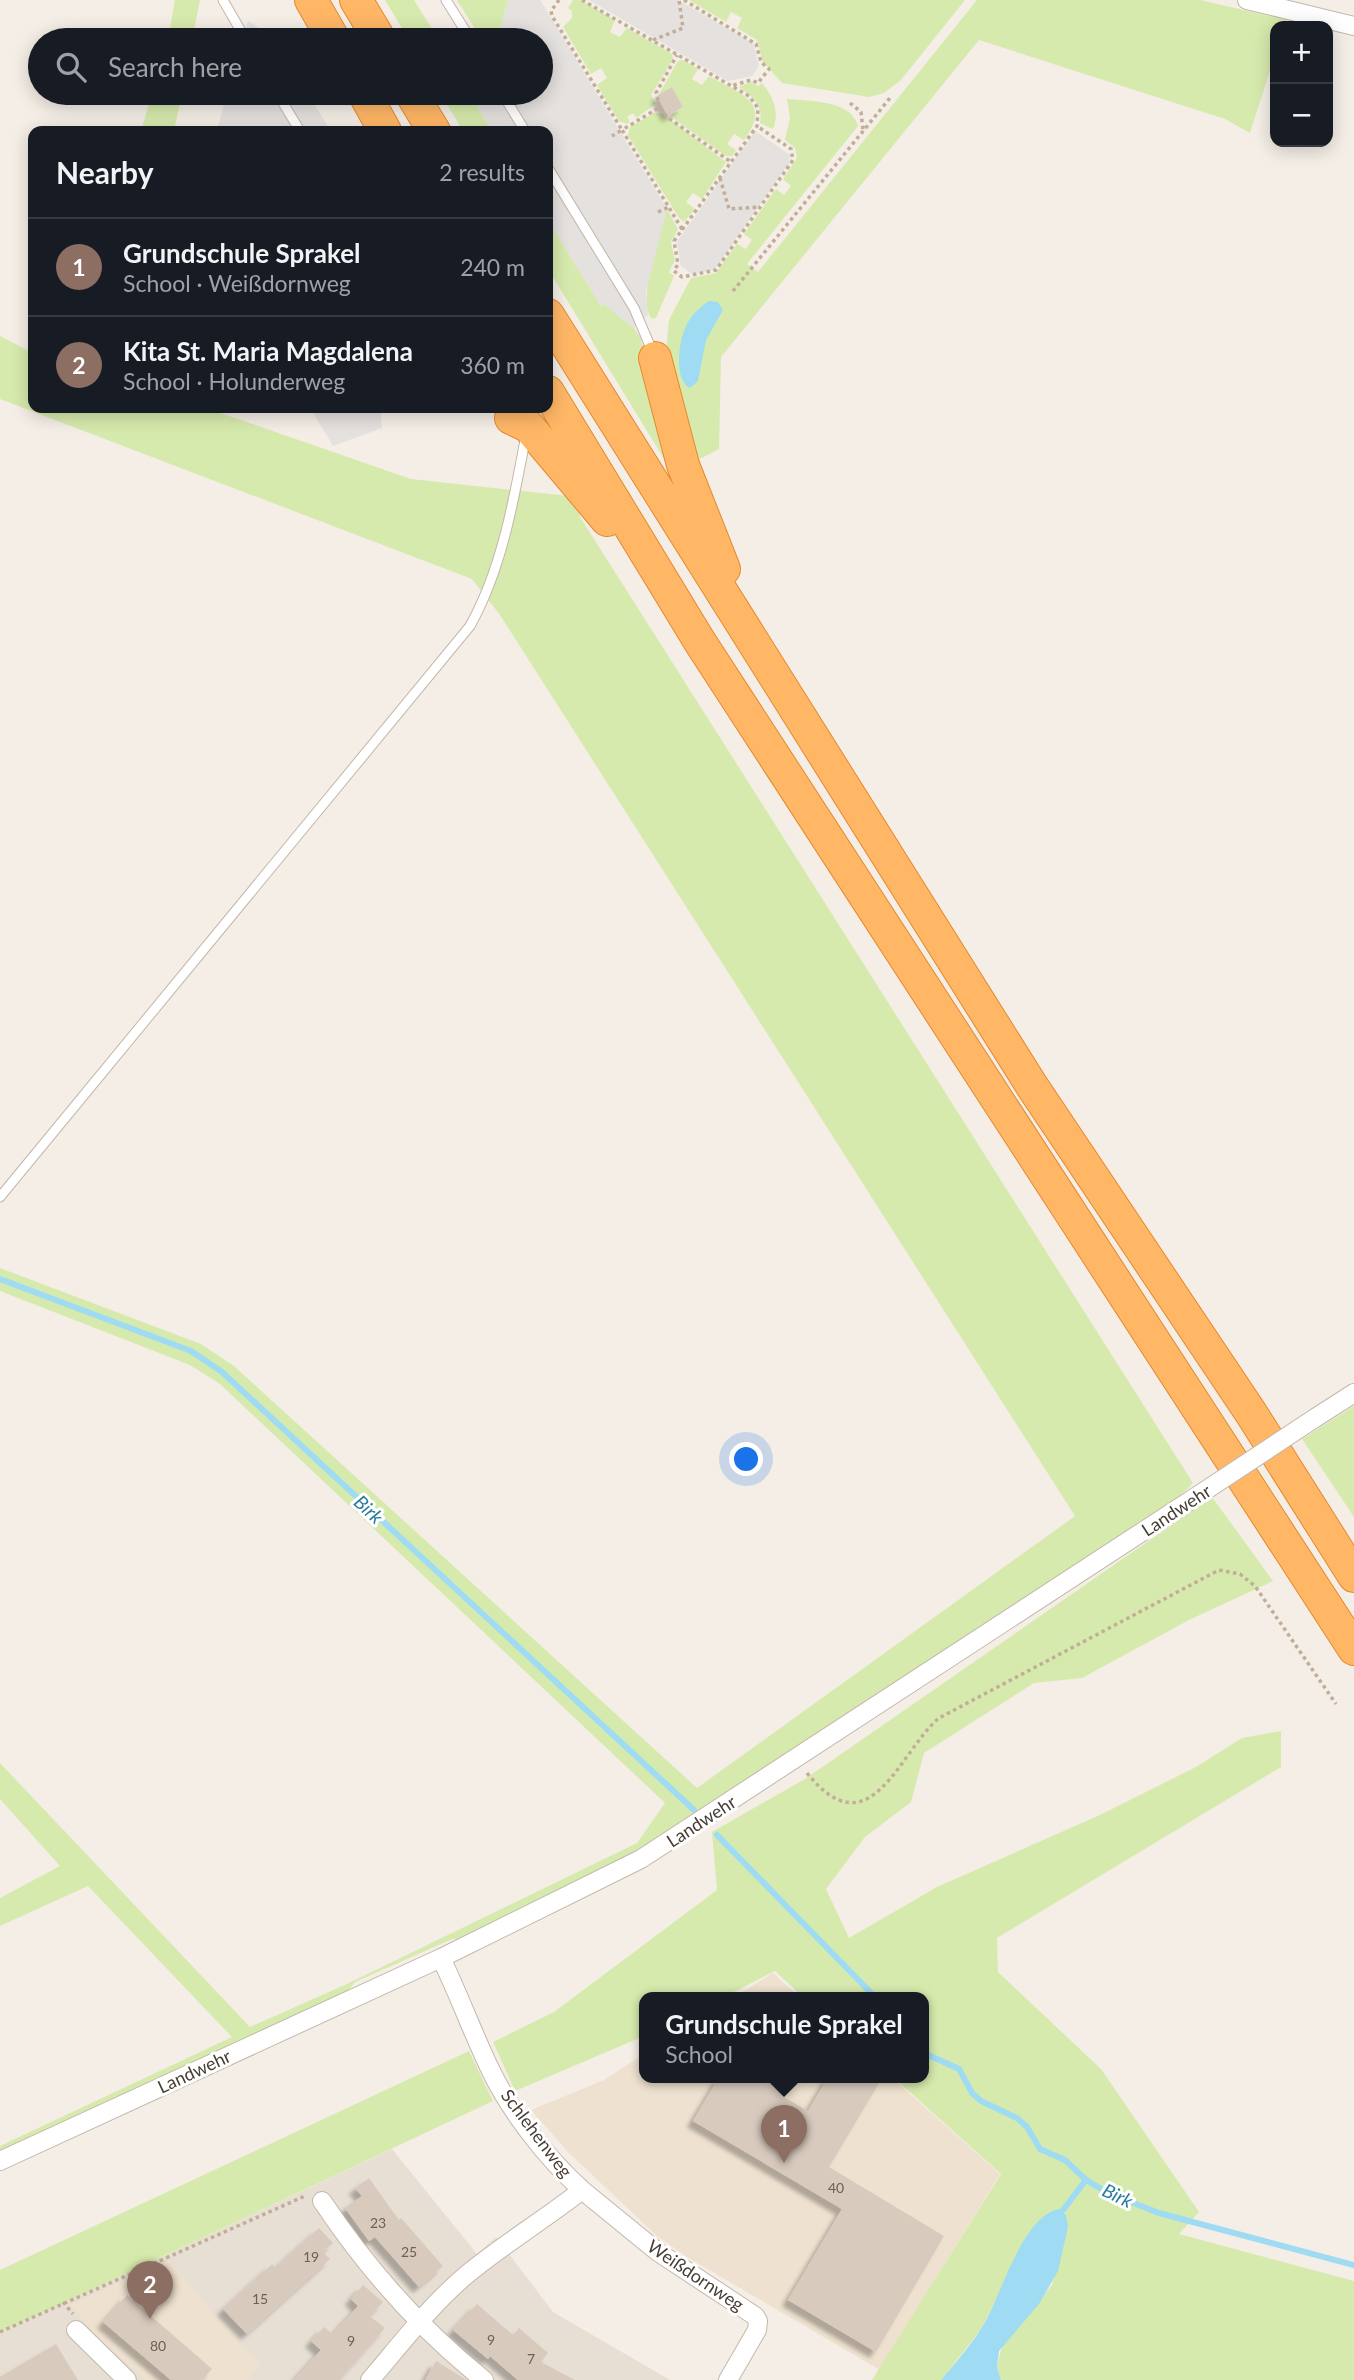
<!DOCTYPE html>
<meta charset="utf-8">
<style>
:root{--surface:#171b24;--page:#242831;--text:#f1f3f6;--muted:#9ea1a6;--line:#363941;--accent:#2563eb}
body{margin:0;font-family:Lato,sans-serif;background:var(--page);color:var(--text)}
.controls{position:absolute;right:21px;top:21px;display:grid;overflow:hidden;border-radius:14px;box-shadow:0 4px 18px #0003}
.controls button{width:63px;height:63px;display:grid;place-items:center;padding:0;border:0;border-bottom:2px solid var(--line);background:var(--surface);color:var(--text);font:35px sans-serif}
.you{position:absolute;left:747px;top:1460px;width:24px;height:24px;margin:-18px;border:5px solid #fff;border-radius:50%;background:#1a73e8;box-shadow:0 0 0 10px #1a73e833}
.badge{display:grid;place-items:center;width:46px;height:46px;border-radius:50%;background:var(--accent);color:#fff;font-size:23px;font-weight:700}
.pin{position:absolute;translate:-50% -58px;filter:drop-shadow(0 2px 4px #0008)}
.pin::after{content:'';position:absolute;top:37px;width:24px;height:21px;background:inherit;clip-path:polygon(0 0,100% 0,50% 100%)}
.popup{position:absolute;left:639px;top:1992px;width:290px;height:91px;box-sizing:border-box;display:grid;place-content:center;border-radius:14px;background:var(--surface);filter:drop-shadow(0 2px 5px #0005);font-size:23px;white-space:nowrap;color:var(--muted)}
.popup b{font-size:26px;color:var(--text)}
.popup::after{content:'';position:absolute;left:50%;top:100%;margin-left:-14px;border:14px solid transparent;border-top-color:var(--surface)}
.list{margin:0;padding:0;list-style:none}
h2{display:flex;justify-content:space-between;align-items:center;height:91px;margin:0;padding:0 28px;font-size:30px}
h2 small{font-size:23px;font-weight:400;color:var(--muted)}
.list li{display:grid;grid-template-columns:46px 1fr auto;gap:21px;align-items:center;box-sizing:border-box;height:98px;padding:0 28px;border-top:2px solid var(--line)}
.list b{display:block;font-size:26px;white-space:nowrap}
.list p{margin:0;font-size:23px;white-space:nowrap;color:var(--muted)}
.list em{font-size:23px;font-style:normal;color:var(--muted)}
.icon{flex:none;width:38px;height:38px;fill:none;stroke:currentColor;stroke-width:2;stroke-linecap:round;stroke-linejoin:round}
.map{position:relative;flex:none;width:1354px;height:2380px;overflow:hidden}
.search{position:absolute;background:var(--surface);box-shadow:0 4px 18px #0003;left:28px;top:28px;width:525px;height:77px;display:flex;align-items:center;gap:18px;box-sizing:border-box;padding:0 24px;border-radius:38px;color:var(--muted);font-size:26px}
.panel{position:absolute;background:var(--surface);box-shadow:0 4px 18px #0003;left:28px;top:126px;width:525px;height:287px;border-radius:14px}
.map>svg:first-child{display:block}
</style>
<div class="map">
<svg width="1354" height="2380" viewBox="0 0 1354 2380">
<defs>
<filter id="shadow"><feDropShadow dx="-6" dy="6" stdDeviation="2" flood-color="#0004"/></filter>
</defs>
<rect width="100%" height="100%" fill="#f4eee6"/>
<path fill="#e8dfd4" d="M392,2149L477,2254L496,2237L553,2312L670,2380H0V2333Z"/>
<path fill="#eee1cf" d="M773,1973L799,1997H735Z
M644,2054V2077H891L1000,2174L880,2370L687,2257L657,2236L569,2153L531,2110L604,2080Z
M169,2260L230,2333L261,2364L248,2380H145L94,2333L70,2305Z"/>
<path fill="#d7eaad" d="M175,0H200L192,40H168Z
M385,0H414L439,40H409Z
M457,0H508L497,40H482Z
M573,0H580L615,20L610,32L620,37L627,28L672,54L673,59L651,95L656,104L636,118L633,113L627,117L630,122L627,124L619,121L597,85L607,78L601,68L591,74L563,27L572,18V11L568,8Z
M689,0H965L901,80L884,93L869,97L782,83L763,62L757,40L737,28L742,18L731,12L726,22Z
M977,0H1200L1287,20L1285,26H1275V55L1250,133L1225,119L979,40L721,357L719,449L690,464L666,350L669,320L691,278L716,273L737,244L746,249L752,240L744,234L776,189L784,195L791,186L783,179L797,158L795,148L785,140L790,118L787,99C809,101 852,100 858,126L747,264L758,272Z
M683,60L698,69L692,79L702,85L709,76C740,94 773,101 744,140L734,134L727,144L736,150L732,156H726L670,116L683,107L672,88L658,96L678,61Z
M750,82L758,86L762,83C773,96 780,112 773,129L760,123C763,104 754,98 739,87Z
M152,93H182L174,131H141Z
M440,93H469L492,131H463Z
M654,113L663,114L726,162L702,199L693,193L686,202L695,209L684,222L679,218L628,135L630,127Z
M667,209L678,229L671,242L675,260L669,272L674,276L656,318L652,319C636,303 661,231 667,209Z
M548,220L601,306L604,304L634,328L641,339L672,472L548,269Z
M0,336L33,353V408H206L411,479L578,497L580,517L1193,1483L1173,1503L657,1842L469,1940L452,1939L355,1982L347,1992L0,2155V2146L232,2037L88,1886L0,1926V1898L60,1866L0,1799V1763L250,2027L347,1984L637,1843L665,1803L220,1384L190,1365L0,1291V1268L201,1344L234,1366L697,1788L1075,1516L500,615L472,579L0,399Z
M1354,1406V1517L1302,1439Z
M1212,1497L1273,1581L1189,1620L1082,1678L1034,1683L924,1753L911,1802L865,1837L826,1889L849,1938L937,1887L1100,1815L1196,1767L1242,1738L1281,1731V1767L997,1938L998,1972L1101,2069L1199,2212L1179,2234L1354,2281V2380H1001L997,2367L1002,2346L1052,2285L1068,2227L1063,2210L1038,2223L1029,2235L982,2328L941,2380H872L1001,2174L893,2077H924V1997H803L775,1971L724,1997H644V2036L515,2091L493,2042L554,2012L717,1890L712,1832L805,1779Z
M469,2051L493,2101L0,2333V2270Z"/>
<path fill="#e4e1de" d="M508,0H540L667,209L646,292L648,315L634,328L604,304L601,306L548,220V131H492L469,93H541V40H497Z
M589,0H678L753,43L759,66L752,76L728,81Z
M248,21L274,37L276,40H242Z
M227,93H307L331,131H217Z
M755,131L790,155L789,163L714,270L692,274L681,266L677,242Z
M310,408H380L382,428L333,446Z"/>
<path fill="#9fdcf3" d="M709,301L718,302L723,310L706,340L698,381L690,388C673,380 679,340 686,326C691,315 700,307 709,301Z
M1059,2209L1066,2215L1068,2227L1058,2271L1039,2304L999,2351L997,2367L1001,2380H941C956,2362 972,2344 984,2324C1001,2296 1022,2216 1059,2209Z"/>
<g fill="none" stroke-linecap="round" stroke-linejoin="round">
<path stroke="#9fdcf3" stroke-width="6" d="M0,1279L191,1351L222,1372L694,1810
M717,1835L875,1997
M924,2053L959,2069L972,2093L981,2101L1017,2118L1027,2127L1040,2149L1065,2160L1086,2180L1108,2193L1159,2213L1354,2265
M1063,2210L1086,2180"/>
</g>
<path fill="#d9cabe" filter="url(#shadow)" d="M672,87L683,107L668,116L657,96Z
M719,2077H793L782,2096L808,2111L828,2077H869L879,2083L829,2167L944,2236L876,2352L788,2300L842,2209L693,2121Z
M369,2178L399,2220L401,2218L443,2266L419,2287L375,2237L369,2241L345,2208L362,2196L355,2188Z
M319,2228L333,2243L323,2252L330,2259L247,2334L223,2309L272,2264L275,2268Z
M363,2285L383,2302L370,2316L385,2328L339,2380H294L321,2350L311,2341L324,2327L333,2334L358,2306L351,2299Z
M127,2295L212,2369L202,2380H171L103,2322Z
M477,2304L513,2335L519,2328L548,2353L541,2362L575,2380H518L490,2356L488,2359L453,2330Z
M56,2344L78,2380H0V2377Z
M436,2361L465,2379L466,2380H425Z"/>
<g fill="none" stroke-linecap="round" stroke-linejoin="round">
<defs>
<path id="service" d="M223,0L246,40
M446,0L471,40
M277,93L300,131
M502,93L525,131
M548,168L634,308L653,353
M0,1197L470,626C502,569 514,499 526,435"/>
<path id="minor" d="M1247,0L1354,26
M1315,1418L1354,1393
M0,2161L441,1958L641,1859L1194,1498
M582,2190L658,2252L755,2316L758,2321L757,2330L728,2380
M322,2201C368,2270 419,2328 484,2380
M76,2330L127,2380
M370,2380C400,2345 429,2307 465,2276C502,2245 544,2220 582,2190C547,2158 512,2114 491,2071C473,2034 459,1995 441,1958"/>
<path id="motorway" d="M311,0L334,40
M356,0L380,40
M364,93L385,131
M411,93L434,131
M548,315L1032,1086L1251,1413L1354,1576
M655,358L683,465L724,569
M548,392L700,642L1354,1649
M511,418L528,426L607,520"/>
</defs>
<use href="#service" stroke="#c3b7ab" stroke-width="11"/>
<use href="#minor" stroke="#c3b7ab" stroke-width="20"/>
<use href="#motorway" stroke="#e4892f" stroke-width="34"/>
<path stroke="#c2ae98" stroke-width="3.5" stroke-dasharray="3.5 3.5" stroke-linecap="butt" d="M559,0L551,11L552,16L622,130L612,136
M582,0L749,96L758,108L757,126L674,241L678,264L674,271L682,277L716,270L793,160L791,149L757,126
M684,0L756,44L761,62L769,69L758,83L751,80L731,86
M653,40L683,28L679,0
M850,103L861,112L863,130
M660,107L656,93L677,55
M720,178L729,209L760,207
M658,212L669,207
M682,229L622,130L660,107L667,117L731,162
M733,291L890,98
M807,1773C870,1852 899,1752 939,1718L1219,1570L1240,1574L1255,1586L1336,1704
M63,2302L73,2314
M0,2332L305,2196"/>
<use href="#service" stroke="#fff" stroke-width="9"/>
<use href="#minor" stroke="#fff" stroke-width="18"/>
<use href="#motorway" stroke="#ffb766" stroke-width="32"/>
<defs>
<path id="minor-bridge" d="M1194,1498L1315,1418"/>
</defs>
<use href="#minor-bridge" stroke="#c3b7ab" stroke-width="20" stroke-linecap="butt"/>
<use href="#minor-bridge" stroke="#fff" stroke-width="18"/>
</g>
<g text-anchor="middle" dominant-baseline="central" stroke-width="6" stroke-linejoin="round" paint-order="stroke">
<g font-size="14" fill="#6c6057">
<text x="836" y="2187">40</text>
<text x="378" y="2222">23</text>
<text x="409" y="2251">25</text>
<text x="311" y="2256">19</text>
<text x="260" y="2298">15</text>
<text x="491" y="2339">9</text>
<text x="351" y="2340">9</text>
<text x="158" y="2345">80</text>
<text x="531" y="2358">7</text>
</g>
<g font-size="18" fill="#473d35" stroke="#fff">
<text transform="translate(1176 1510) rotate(-33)">Landwehr</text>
<text transform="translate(701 1821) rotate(-33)">Landwehr</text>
<text transform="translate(194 2071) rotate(-25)">Landwehr</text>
<text transform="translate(537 2133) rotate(53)">Schlehenweg</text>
<text transform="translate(696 2275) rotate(34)">Weißdornweg</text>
</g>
<g font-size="19" font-style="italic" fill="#257c9f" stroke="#fff">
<text transform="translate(369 1509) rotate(43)">Birk</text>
<text transform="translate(1118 2195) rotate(26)">Birk</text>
</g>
</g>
</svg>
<div class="controls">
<button>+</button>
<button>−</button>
</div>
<div class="you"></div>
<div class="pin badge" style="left:784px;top:2163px;background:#8d6e63">1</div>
<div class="popup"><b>Grundschule Sprakel</b>School</div>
<div class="pin badge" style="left:150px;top:2319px;background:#8d6e63">2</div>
<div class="search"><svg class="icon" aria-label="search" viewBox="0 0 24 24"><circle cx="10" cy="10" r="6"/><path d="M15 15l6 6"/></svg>Search here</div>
<section class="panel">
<h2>Nearby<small>2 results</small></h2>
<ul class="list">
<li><span class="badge" style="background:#8d6e63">1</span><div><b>Grundschule Sprakel</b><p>School · Weißdornweg</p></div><em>240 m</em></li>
<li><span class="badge" style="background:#8d6e63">2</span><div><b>Kita St. Maria Magdalena</b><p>School · Holunderweg</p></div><em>360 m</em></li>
</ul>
</section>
</div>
